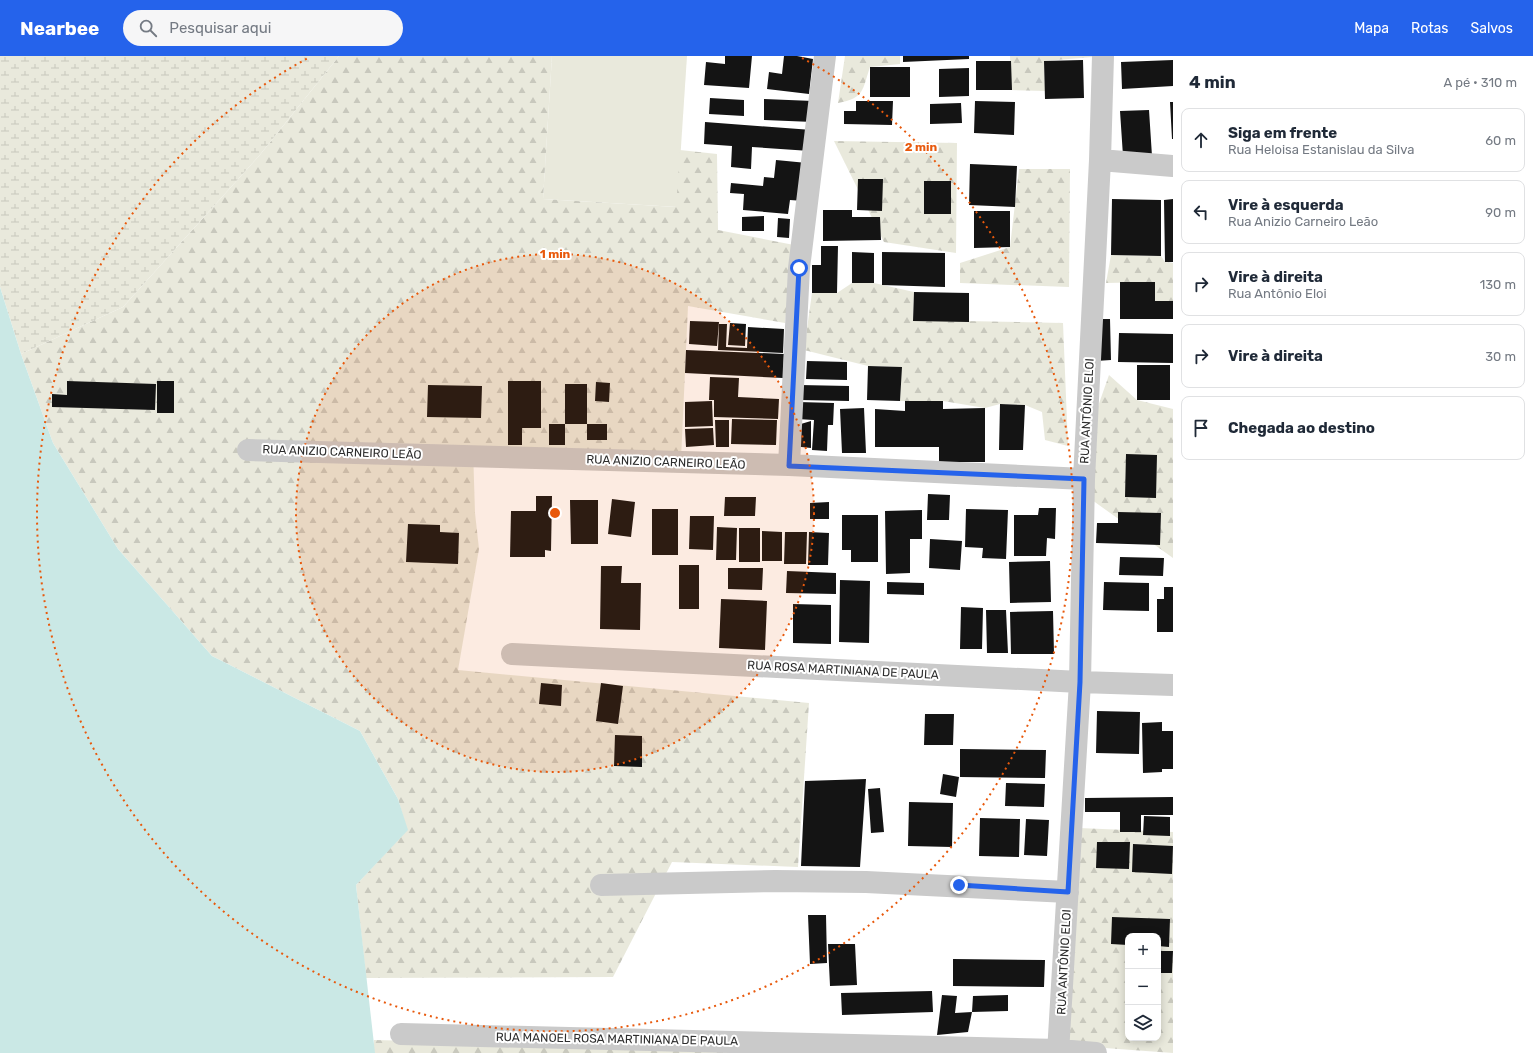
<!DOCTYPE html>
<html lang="pt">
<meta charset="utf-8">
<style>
:root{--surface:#fff;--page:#f6f6f7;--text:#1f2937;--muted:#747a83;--line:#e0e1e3;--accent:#2563eb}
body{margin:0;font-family:Rubik,sans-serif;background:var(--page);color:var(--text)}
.controls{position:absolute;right:12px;bottom:12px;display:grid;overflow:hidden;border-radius:8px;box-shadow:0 2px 10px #0003}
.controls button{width:36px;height:36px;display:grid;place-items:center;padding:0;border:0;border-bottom:1px solid var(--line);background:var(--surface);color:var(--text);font:20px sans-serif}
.stop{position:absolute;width:12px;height:12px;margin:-9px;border:3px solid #2563eb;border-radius:50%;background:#fff}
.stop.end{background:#2563eb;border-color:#fff;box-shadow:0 1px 4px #0008}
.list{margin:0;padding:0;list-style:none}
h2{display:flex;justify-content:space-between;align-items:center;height:52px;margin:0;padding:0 16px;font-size:17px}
h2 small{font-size:13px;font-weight:400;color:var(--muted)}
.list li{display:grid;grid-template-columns:26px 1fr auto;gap:12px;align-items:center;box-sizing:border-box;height:64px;margin:0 8px 8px;padding:0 8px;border:1px solid var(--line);border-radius:8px}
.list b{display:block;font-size:15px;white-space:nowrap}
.list p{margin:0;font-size:13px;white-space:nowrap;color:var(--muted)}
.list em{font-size:13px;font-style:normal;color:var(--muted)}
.icon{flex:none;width:22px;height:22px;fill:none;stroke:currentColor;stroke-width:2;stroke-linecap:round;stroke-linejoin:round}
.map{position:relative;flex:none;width:1173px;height:997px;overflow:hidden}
header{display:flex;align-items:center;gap:24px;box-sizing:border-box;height:56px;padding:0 20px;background:var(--accent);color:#fff}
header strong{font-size:19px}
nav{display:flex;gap:22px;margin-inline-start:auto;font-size:14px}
.search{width:280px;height:36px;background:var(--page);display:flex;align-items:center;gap:10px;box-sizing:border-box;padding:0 14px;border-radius:22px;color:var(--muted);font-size:15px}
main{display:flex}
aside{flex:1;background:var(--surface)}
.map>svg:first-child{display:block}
</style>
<header>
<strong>Nearbee</strong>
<div class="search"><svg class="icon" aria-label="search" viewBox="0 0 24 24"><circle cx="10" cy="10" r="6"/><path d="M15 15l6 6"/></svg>Pesquisar aqui</div>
<nav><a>Mapa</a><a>Rotas</a><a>Salvos</a></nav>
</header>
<main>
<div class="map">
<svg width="1173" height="997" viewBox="0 0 1173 997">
<defs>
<pattern id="forest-firs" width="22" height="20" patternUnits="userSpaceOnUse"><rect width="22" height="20" fill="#e9e9dc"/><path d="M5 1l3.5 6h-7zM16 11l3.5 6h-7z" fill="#c8c8bd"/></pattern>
<pattern id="wetland-marsh" width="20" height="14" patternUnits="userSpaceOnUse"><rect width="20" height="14" fill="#e9e9dc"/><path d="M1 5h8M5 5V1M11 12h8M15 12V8" fill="none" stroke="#c8c8bd"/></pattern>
</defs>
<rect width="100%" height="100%" fill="#fff"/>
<path fill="#e9e9dc" d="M552,0H687L677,151L543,143Z"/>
<path fill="url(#forest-firs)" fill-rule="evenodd" d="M339,0H552L543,143L676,151L680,94L717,98L718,174L794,189L785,267L688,250L681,403L473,393L475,457L479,493L458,614L809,647L798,811L672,806L613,921L366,922L356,829L407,774L398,743L360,675L212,600L118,493L53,387L21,298L123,251L259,100Z
M845,0H900V8L870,11C862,34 865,42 838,47Z
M1010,0H1093V1L1044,5L1045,35L1011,34Z
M834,85L957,87L956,197L884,186Z
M1019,113H1070L1069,231L960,227V207L1010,191Z
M1111,199L1161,200L1165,206L1173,207V245H1155V226L1106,227Z
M852,227H874L914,236L913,264L1063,267L1068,390L1045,384L1042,356L1025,349L1000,348L985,352L943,345H900L901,311L868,310L804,294L812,237H837Z
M1109,319L1137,344L1173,353V502L1092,444L1096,356Z
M1079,772L1173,776V997L1064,989ZM1128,880H1158V982H1128Z
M374,984L917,997H374Z"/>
<path fill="url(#wetland-marsh)" d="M0,0H339L259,100L123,251L21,298L0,231Z"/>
<path fill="#cae8e5" d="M0,231L21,298L53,387L118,493L212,600L360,675L398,743L408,774L356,829L375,997H0Z"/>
<path fill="#141414" d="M725,0H752L749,32L704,29L706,6L725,8Z
M784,0H797L813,3L809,38L767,33L769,16L782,18Z
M903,0H969V3L903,6Z
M1083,4L1084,42L1045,43L1044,5Z
M1173,4V30L1122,33L1121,6Z
M976,5H1011L1012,34H976Z
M870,11H910V41H870Z
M969,12V40L939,41V13Z
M710,42L744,44V60L709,58Z
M764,43L813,45V66L764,64Z
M856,45H893L892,69L844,68V55H856Z
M975,45L1015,46L1014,79L974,77Z
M1170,46H1173V83H1172Z
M961,47L962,67L930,68V48Z
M1149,54L1152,100H1123L1120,55Z
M705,66L812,74L810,95L752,91L751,113L731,111L732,90L704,88Z
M776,104L807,107L804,145L790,144L788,158L743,154L744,138L730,137L731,127L763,130L764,121L774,122Z
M970,108L1017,110L1015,151L969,149Z
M858,123H883L882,155L857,154Z
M924,125H951V158H924Z
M1112,143L1161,144V200L1111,199Z
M1173,143V206H1165L1164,144Z
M823,154H852V161H880L881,184L823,185Z
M974,155H1010V191L974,192Z
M764,160V175H742V161Z
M778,162L790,163L789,182L777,181Z
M821,190H838L837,237H812V209H821Z
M852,196L874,197V227H852Z
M882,196L945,197V231L882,229Z
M1120,226H1155V245H1173V263H1120Z
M914,236L969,237V266L913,265Z
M1095,263H1110L1111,304L1096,305Z
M690,265L719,266L717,290L689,288Z
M730,267L746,268L745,290L728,289Z
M719,268H727L726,291L747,292L748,271L784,273L783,297L718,294Z
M1119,277L1173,278V307L1118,306Z
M686,294L784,298L783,322L685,317Z
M807,305L847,306V324L806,323Z
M1137,309H1170V344H1137Z
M868,310L902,311L900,345L867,344Z
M710,321L739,322L738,341L779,343L778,363L714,361V344H709Z
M67,325L156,328L155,354L52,351V338L67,339Z
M157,325H174V357H157Z
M508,325H541V372H522V389H508Z
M596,326L610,327L609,346L595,345Z
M565,328H587V368H607V384H587V368H565V389H549V368H565Z
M428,329L482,330L481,362L427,361Z
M800,329L849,330V345L800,344Z
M712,345L713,370L685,371V346Z
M905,345H943V353L985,352V406H939V391H875V353L905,355Z
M798,346L834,347L833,369H828L827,395L812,394L814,364L797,363Z
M1000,348L1025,349L1023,394H999Z
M864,352L866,397H842L840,353Z
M732,363L777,364L776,389L731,388Z
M715,364H729V391H716Z
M811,365V392L792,390L794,370Z
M713,372L714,389L686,391L685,373Z
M1126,398L1157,399L1156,442L1125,441Z
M928,438L950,439L949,464H927Z
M536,440H552L551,495L545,494V501H510L511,455H536Z
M725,441H756L755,460H724Z
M612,443L635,446L631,481L608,478Z
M570,444H598V488H571Z
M829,446V463H810V447Z
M1039,452H1056L1055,483L1047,482L1046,500H1014V459H1038Z
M652,453H678V499H652Z
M966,453L1008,454L1006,503L982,502L983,492L965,491Z
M922,454V483H910V517L886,518L885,455Z
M1118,456L1161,457L1160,489L1096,487L1097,467H1118Z
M842,459H878V506H851V494H842Z
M690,460H714L713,494L689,493Z
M408,468L440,469V476L459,477L458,508L406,506Z
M717,471L737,472L736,504H716Z
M739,472H760V506H739Z
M762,475L782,476V505H762Z
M785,476H807L806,508H784Z
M809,476L829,477L828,509H808Z
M930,483L962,485L960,514L929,512Z
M1120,501L1164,502L1163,520L1119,519Z
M1050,505L1051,546L1010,547L1009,506Z
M679,509H699V553H679Z
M601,510H622L621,527H641L640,574L600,573Z
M728,512H763L762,534L728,533Z
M787,515L836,517V538L786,537Z
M840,524L870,525L869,587L839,586Z
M887,526L924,527V539L887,538Z
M1104,526L1149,527V555L1103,554Z
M1164,531H1173V576H1157V543H1164Z
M721,543L767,545L765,594L719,592Z
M793,548L831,549V588L793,587Z
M961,551L983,552L982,593H960Z
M986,554H1006L1008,597H987Z
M1053,555L1054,598H1011L1010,556Z
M541,627L562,629L561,650L539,648Z
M601,627L623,630L618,668L596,665Z
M1097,655L1140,656L1139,698L1096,697Z
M925,658H954L953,689H924Z
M1162,666V675H1173V713H1162V716L1143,717L1142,667Z
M615,679L642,680V711L614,710Z
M960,693L1046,694L1045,722L960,721Z
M943,718L959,721L956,741L940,738Z
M866,723L860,811L801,810L805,725Z
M1006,727L1045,728L1044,751L1005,750Z
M880,732L884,776L871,777L868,733Z
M1173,741V759H1141V776H1120V756H1085V742Z
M909,746L953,747L952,791L908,790Z
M1144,760L1170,761V780L1143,779Z
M980,762L1020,763L1019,801L979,800Z
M1026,763L1049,764L1047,800L1024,799Z
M1097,786H1130L1129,813L1096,812Z
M1133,788L1173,790L1172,818L1132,816Z
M808,859H826L827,907L810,908Z
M1112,861L1170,863L1169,891L1158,890V880H1128V889L1111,888Z
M828,888H855L857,929L830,930Z
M1158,895H1173L1172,917H1158Z
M953,903L1045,904L1044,931L953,930Z
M932,935L933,956L842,959L841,937Z
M942,939L957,940L955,957L972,956L968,976L937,979Z
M1008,939V955L972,956L973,940Z"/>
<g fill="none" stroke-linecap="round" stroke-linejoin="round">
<path stroke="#cacaca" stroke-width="22" d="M1100,104L1173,110
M248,394L789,409L1084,423
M789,409L799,212L825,0
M512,598L1080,626L1173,629
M601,829L775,825L866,826L1068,836
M401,978L1059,994L1096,997
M1058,997L1080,626L1084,423L1100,104L1103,0"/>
</g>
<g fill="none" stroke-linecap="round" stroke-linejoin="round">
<path stroke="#2563eb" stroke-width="5" d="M799,212L789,410L1084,423L1080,626L1068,836L959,829"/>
</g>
<circle cx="555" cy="457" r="259" fill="#e8590c" fill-opacity=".12"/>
<g fill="none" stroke="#e8590c" stroke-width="2" stroke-dasharray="2 4">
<circle cx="555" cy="457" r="259"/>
<path d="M802 2A518 518 0 1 1 308 2"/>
</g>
<g text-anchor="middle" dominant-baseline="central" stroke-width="4" stroke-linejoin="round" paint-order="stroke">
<g font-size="12" fill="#2d2d2d" stroke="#fff">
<text transform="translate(1087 355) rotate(-87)">RUA ANTÔNIO ELOI</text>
<text transform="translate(342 396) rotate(2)">RUA ANIZIO CARNEIRO LEÃO</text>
<text transform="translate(666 406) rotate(2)">RUA ANIZIO CARNEIRO LEÃO</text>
<text transform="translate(843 614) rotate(3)">RUA ROSA MARTINIANA DE PAULA</text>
<text transform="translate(1064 906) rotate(-87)">RUA ANTÔNIO ELOI</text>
<text transform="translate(617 983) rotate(1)">RUA MANOEL ROSA MARTINIANA DE PAULA</text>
</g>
</g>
<circle cx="555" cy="457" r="6" fill="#e8590c" stroke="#fff" stroke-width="2"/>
<g font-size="12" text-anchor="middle" font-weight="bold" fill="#e8590c" stroke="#fff" stroke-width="4" stroke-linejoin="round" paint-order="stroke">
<text x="921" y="95">2 min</text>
<text x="555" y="202">1 min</text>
</g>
</svg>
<div class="controls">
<button>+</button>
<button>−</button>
<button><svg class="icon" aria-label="layers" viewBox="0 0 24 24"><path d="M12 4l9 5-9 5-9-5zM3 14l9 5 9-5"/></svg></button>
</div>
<div class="stop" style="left:799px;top:212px"></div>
<div class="stop end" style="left:959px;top:829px"></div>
</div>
<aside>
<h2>4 min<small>A pé · 310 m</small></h2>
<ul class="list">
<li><svg class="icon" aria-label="ahead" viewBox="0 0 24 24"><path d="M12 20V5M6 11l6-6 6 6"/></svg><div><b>Siga em frente</b><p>Rua Heloisa Estanislau da Silva</p></div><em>60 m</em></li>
<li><svg class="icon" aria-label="left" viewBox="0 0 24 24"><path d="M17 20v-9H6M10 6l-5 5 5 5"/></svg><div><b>Vire à esquerda</b><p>Rua Anizio Carneiro Leão</p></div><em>90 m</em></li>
<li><svg class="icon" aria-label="right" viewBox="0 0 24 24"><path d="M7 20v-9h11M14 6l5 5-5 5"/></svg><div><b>Vire à direita</b><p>Rua Antônio Eloi</p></div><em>130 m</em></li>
<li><svg class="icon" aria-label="right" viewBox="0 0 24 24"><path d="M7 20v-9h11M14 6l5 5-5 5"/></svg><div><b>Vire à direita</b></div><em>30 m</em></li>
<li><svg class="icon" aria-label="arrive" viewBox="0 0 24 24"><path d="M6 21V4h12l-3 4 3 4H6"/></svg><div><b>Chegada ao destino</b></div></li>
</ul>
</aside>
</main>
